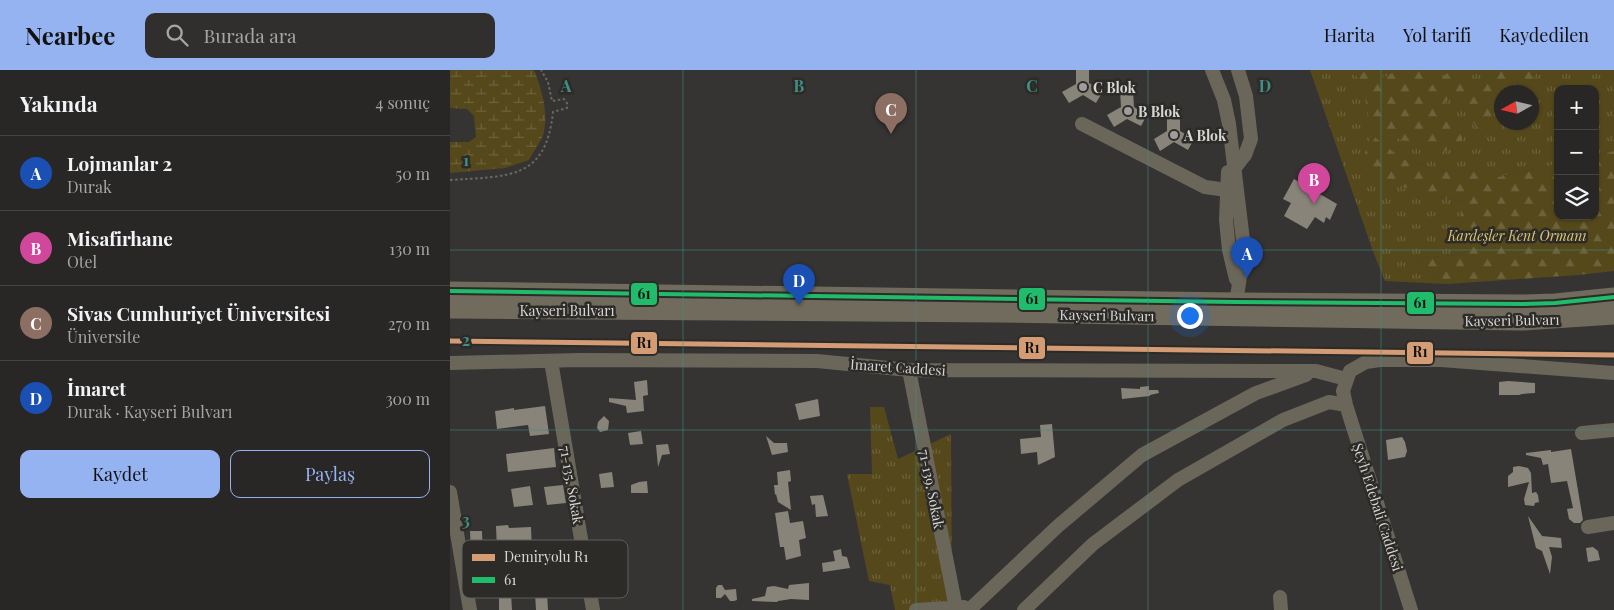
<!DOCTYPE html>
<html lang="tr">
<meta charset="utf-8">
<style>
:root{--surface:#282726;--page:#302f2e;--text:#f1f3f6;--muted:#a5a5a7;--line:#444443;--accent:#95b2f1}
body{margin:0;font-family:"Playfair Display",serif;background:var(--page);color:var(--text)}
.controls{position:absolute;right:15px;top:15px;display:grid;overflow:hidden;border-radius:10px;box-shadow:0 1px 4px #0004}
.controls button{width:45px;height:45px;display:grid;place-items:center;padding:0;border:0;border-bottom:1px solid var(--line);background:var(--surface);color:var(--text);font:25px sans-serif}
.compass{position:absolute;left:1044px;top:15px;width:45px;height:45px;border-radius:50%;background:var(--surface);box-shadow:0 1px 4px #0004;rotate:262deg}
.you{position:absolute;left:739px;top:245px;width:18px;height:18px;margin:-12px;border:4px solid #fff;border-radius:50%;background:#1a73e8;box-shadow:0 0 0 8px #1a73e833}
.badge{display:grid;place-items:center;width:32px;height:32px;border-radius:50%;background:var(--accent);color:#fff;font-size:16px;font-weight:700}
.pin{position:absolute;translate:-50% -41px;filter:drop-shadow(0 1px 2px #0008)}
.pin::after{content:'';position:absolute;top:26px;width:18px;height:15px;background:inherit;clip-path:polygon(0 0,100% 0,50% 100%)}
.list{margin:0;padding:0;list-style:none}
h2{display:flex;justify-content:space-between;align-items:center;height:65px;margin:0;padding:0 20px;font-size:21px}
h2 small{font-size:16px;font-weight:400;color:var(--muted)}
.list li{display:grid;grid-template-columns:32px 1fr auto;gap:15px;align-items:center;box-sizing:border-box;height:75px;padding:0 20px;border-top:1px solid var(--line)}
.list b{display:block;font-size:19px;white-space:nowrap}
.list p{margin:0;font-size:16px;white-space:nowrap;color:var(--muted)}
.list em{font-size:16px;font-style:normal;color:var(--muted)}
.actions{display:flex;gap:10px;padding:15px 20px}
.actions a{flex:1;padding:11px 0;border:1px solid var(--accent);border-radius:10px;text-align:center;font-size:18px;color:var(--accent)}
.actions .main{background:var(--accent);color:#111}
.icon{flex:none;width:28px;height:28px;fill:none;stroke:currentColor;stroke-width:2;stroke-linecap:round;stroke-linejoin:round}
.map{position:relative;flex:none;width:1164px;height:540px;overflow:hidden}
header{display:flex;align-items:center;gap:30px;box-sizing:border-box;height:70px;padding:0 25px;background:var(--accent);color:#111}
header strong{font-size:24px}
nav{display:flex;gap:28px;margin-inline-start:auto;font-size:18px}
.search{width:350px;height:45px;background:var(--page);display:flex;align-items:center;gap:12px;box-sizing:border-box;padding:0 18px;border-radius:10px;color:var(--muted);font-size:19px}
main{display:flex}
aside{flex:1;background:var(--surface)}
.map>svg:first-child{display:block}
</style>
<header>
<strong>Nearbee</strong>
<div class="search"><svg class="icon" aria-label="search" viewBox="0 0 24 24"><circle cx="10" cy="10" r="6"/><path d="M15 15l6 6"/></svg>Burada ara</div>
<nav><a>Harita</a><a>Yol tarifi</a><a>Kaydedilen</a></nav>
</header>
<main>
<aside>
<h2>Yakında<small>4 sonuç</small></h2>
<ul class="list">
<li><span class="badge" style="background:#1a4fb4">A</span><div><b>Lojmanlar 2</b><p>Durak</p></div><em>50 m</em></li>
<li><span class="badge" style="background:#d1479c">B</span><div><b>Misafirhane</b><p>Otel</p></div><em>130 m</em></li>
<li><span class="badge" style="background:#8d6e63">C</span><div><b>Sivas Cumhuriyet Üniversitesi</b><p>Üniversite</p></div><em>270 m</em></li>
<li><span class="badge" style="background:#1a4fb4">D</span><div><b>İmaret</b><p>Durak · Kayseri Bulvarı</p></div><em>300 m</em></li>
</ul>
<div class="actions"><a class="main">Kaydet</a><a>Paylaş</a></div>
</aside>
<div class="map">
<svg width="1164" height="540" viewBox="0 0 1164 540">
<defs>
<pattern id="grass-tufts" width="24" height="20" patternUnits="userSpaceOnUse" patternTransform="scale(1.25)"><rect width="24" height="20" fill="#55491c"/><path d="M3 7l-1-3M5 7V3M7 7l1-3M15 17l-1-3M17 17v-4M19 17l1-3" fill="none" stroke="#6d623c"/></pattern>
<pattern id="forest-firs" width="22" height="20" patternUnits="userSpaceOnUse" patternTransform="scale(1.25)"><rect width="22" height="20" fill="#55491c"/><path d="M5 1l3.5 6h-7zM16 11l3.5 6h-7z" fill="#6d623c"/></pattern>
<pattern id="wetland-marsh" width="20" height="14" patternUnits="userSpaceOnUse" patternTransform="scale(1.25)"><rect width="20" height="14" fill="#55491c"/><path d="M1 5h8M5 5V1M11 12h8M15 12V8" fill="none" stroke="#6d623c"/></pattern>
</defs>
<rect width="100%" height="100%" fill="#353433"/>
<path fill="url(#grass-tufts)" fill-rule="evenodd" d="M860,0H1164V81L1145,86V19H1108V94L1044,108L1012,102L986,100L951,88L922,66L988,127L1012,131L1023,159L1021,180L1008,185L969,188L971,198L990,206L997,214L935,211L924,184ZM1052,22H1082V52H1052Z
M420,337H434L448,389L501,364L502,540H445L440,515L419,511L397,404H422Z"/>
<path fill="url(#forest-firs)" d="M899,0H929L934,8L947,0H969L978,18L1002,0H1021L1019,12L1031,13L1040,0H1089L1077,15L1075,22H1052L1051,39L1045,40L1041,59L1034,69L1019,46L1002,27L995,31L992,46L1010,56L1012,72L1002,71L991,86C981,81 970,76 960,72C952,69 932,65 927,61C911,49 922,13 899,0Z
M922,65L951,88L986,100L1012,102H1042L1044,108L1108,94V146H1145V86L1164,81V201L1128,205L997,214L990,206L971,198L969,188L1008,185L1021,180L1023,159L1011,149L1012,131L988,127L921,107L913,90L918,72Z"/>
<path fill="url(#wetland-marsh)" d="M0,0H83L85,2C92,21 99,45 93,65C90,73 83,82 79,90L55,98L0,103V72H19L26,67L24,46L17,39L0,38Z"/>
<path fill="#888479" d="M626,0H639V13L653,21L646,33L633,25L619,33L612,22L626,14Z
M670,21H683L684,37L697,45L691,56L677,49L664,57L657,45L671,37Z
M717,45H730V61L744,69L738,80L724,72L710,81L704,69L717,61Z
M844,109L887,134L880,150L876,147L874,153L865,147L857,159L834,146L841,133L833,129Z
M197,310L198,325L193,326L194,341L177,343L176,336L159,332V328L186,330L184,312Z
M1058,311L1085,313V323L1072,324L1069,325H1049V312Z
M699,316V320H708L709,323L700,325V326L672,329L671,318L690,319V317Z
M368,329L370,346L349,350L345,334Z
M95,336L99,364L80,366L78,355L47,359L45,341L64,338V340Z
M154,346L159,351L158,360L150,362L147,358L148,352Z
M602,354L605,387L588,395L587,382L571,384L570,369L591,367L590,355Z
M191,361L193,374L180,375L178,363Z
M316,366L324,373H337L338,382L322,385Z
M952,367L955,372L957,381L955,387L938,390L936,370Z
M218,374L220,384L212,385L208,397L206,375Z
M104,378L106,397L58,402L56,384Z
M1121,379L1133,450L1130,453H1124L1119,449L1117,439L1123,438L1117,411L1101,413L1098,394L1093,395L1091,388L1076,385V383L1101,380V382Z
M1069,396L1078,398L1081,403L1082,423L1086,422L1088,425L1089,432L1085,433L1084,436L1075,435L1074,429L1079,412L1058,417V406L1063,402V397Z
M340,400L341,411L338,412L341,440L328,432L326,424L325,425L324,415H328L327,402Z
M162,402L164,417L151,418L149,404Z
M197,411L198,423H181V415L189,412Z
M113,415L116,433L97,435L94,417Z
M80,416L83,435L64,437L61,419Z
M373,425L378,446L366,447L365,434L362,435L360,426Z
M338,441L340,453L353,451L356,468L349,470L351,486L336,490L334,477H330L325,443Z
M1078,446L1092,466L1111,468L1112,478L1099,477L1102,487L1100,504L1092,481L1086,478Z
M58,455L59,458L81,457L82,482L70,483V480L47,481L46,456Z
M20,461H32L33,486H21Z
M1143,477L1148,481L1150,490L1138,492L1136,478Z
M391,479L392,486L397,487L400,498L373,502L372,493L385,491L383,481Z
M359,513V530L341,529L328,531L327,532L302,531V529L315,526L317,517L324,516L338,519L339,515Z
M268,515H272L275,520L286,519L287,530L284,531H280L275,524L271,528H266V518Z
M85,523H97L98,540H86Z
M49,524H61L62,540H49Z"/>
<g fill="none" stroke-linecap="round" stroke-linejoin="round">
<path stroke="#6a685f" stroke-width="2" stroke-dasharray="2.5 2.5" stroke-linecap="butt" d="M0,110C57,106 96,111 103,42L117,38V33L114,29L102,31L98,12L91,0"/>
<path stroke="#6a665a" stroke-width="14" d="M762,0L774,30L779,54L793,170L791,200L785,240
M632,54L755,117L777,120
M784,99L795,85L801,69L796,26L788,0
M778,102L776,150L779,180L786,209
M101,291L143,540
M0,293L129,290L367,291L459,300L866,301L896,309
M459,300L506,538
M1132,363L1164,360
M0,422L20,540
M1138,457L1164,453
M830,527L831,540
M466,540L514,537
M519,540L608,456L692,385L806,323L856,305
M574,540L643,474L728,410L833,350L879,332L896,335
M961,540L896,335L893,321L900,301L916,292L930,290H991L1164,303"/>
<path stroke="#706b5c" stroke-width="19" d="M0,221L786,232L1073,234L1105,233L1164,227
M0,239L548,243L1072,251L1164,245"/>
<defs>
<path id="bus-1" d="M0,221L786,232L1073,234L1105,233L1164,227"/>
</defs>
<use href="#bus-1" stroke="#2c2b28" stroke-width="8"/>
<use href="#bus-1" stroke="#20bc6c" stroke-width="4"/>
<defs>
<path id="rail-1" d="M0,271L1164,285"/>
</defs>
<use href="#rail-1" stroke="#2c2b28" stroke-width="9"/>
<use href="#rail-1" stroke="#d39c74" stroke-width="5"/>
</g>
<path fill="none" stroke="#418e88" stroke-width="1" stroke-opacity="0.55" d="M233,0V540M466,0V540M698,0V540M931,0V540M0,180H1164M0,360H1164"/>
<g fill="#9e9d9c" stroke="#2c2b28" stroke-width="2">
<circle cx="633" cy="17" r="5"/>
<circle cx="678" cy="41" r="5"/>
<circle cx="724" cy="65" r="5"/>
</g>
<g text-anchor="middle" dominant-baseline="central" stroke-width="5" stroke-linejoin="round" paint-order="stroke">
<g font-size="14" font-weight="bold" fill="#d7d6d4" stroke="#2c2b28" text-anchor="start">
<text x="643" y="17">C Blok</text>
<text x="688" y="41">B Blok</text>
<text x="734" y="65">A Blok</text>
</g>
<g font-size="14" font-style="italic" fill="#dcc573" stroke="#2c2b28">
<text x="1067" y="165">Kardeşler Kent Ormanı</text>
</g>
<g font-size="14" fill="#d7d6d4" stroke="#2c2b28">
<text x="117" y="240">Kayseri Bulvarı</text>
<text transform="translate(657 245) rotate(1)">Kayseri Bulvarı</text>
<text transform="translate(1062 250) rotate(-1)">Kayseri Bulvarı</text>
<text transform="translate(448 297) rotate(4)">İmaret Caddesi</text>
<text transform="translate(122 415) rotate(80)">71-135. Sokak</text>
<text transform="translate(482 419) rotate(79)">71-139. Sokak</text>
<text transform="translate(928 437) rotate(72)">Şeyh Edebali Caddesi</text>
</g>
</g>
<rect x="12" y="470" width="166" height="58" rx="8" fill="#2c2b28" stroke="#5f5e5c" stroke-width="1"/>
<rect x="22" y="484" width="23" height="7" fill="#d39c74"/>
<rect x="22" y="507" width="23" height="6" fill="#20bc6c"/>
<g font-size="14" fill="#d7d6d4">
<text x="54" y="492">Demiryolu R1</text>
<text x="54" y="515">61</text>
</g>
<g font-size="16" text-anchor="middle" font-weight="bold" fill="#418e88" stroke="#2c2b28" stroke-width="5" stroke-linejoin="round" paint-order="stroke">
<text x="116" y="22">A</text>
<text x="349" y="22">B</text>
<text x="582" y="22">C</text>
<text x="815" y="22">D</text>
<text x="16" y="96">1</text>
<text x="16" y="276">2</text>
<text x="16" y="456">3</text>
</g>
<g stroke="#2c2b28" stroke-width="2">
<rect x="180" y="212" width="28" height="24" rx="5" fill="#20bc6c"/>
<rect x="568" y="217" width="28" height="24" rx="5" fill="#20bc6c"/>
<rect x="956" y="221" width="29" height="24" rx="5" fill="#20bc6c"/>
<rect x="180" y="261" width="28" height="24" rx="5" fill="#d39c74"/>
<rect x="568" y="266" width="28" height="24" rx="5" fill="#d39c74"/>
<rect x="956" y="271" width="28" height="24" rx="5" fill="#d39c74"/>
</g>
<g font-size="14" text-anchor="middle" font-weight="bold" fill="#111">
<text x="194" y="229">61</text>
<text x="582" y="234">61</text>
<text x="970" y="238">61</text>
<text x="194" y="278">R1</text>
<text x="582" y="283">R1</text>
<text x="970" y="287">R1</text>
</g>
</svg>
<div class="controls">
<button>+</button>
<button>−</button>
<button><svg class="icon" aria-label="layers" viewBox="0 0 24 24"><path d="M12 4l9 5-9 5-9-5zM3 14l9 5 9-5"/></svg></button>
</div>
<svg class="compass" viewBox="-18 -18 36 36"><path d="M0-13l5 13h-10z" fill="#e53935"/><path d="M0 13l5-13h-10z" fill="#a5a5a7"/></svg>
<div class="you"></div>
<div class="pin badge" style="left:797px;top:208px;background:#1a4fb4">A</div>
<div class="pin badge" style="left:864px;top:134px;background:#d1479c">B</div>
<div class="pin badge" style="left:441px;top:64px;background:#8d6e63">C</div>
<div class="pin badge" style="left:349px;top:235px;background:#1a4fb4">D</div>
</div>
</main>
